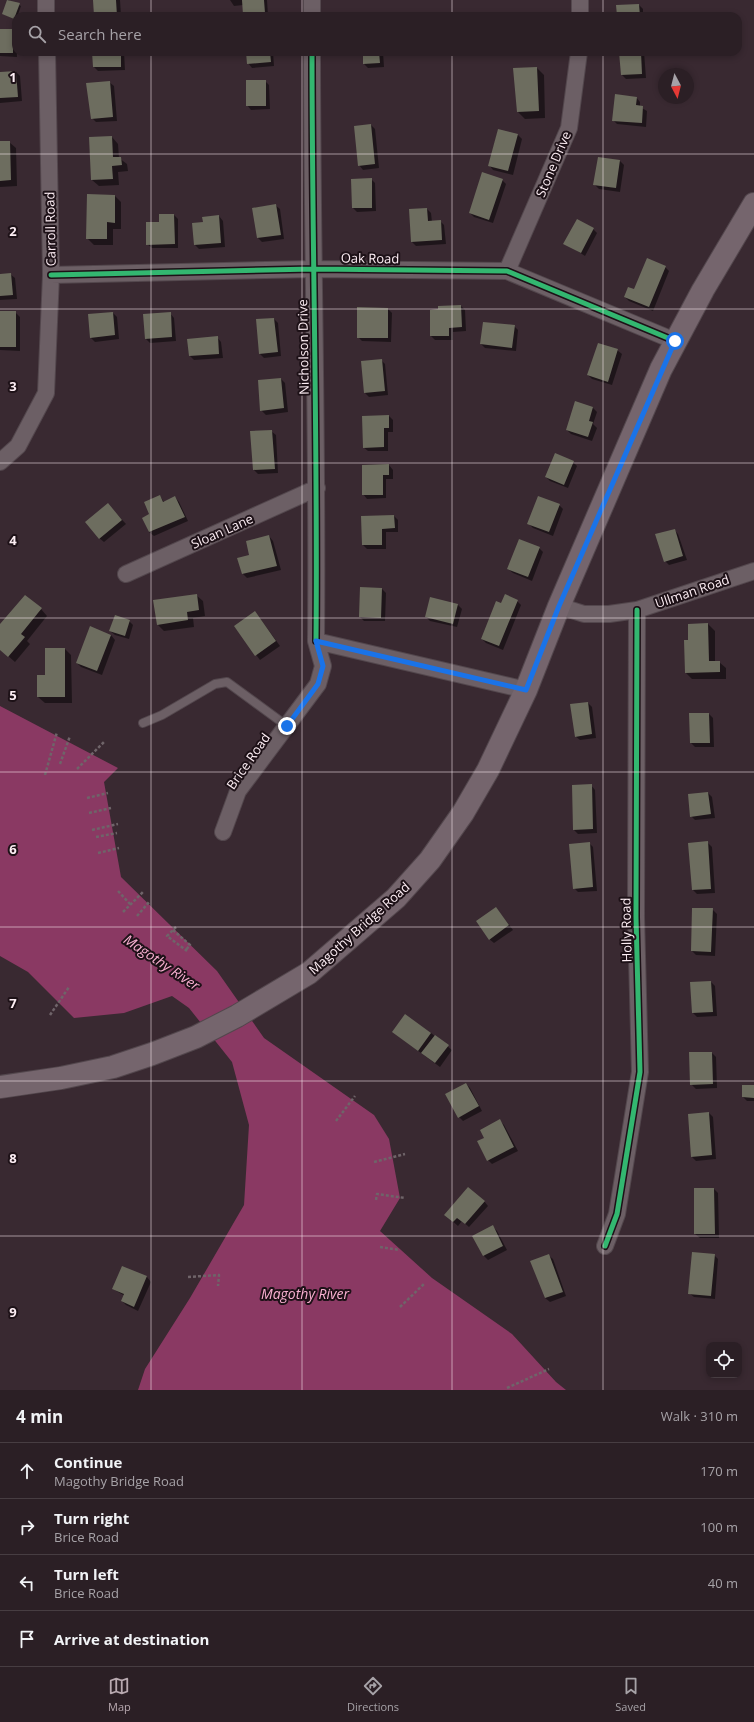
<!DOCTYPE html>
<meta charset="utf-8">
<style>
:root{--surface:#2b1f25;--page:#33272d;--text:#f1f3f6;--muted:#a6a2a7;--line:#473d42;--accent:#b8a9b0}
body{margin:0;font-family:"Open Sans",sans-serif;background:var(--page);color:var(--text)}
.controls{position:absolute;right:12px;bottom:12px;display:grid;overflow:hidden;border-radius:8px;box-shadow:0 2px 6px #0003}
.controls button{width:36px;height:36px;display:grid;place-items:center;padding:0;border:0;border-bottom:1px solid var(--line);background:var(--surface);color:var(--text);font:20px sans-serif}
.compass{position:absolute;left:658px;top:68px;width:36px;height:36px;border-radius:50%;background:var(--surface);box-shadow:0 2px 6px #0003;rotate:173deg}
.stop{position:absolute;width:12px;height:12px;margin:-9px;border:3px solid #1a73e8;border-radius:50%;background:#fff}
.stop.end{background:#1a73e8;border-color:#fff;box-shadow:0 1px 4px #0008}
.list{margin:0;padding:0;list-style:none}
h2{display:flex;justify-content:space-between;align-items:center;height:52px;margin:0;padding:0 16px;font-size:17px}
h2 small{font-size:13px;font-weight:400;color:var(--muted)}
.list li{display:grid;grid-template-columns:26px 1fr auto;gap:12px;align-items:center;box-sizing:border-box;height:56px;padding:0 16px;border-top:1px solid var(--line)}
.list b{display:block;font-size:15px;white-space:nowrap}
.list p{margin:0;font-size:13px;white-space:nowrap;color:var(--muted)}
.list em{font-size:13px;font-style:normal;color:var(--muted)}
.icon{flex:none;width:22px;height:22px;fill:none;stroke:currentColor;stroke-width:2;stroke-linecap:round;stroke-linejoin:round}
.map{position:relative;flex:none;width:754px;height:1390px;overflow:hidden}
.search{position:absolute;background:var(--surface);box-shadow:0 2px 6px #0003;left:12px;right:12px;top:12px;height:44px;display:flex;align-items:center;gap:10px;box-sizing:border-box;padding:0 14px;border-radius:12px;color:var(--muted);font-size:15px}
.sheet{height:276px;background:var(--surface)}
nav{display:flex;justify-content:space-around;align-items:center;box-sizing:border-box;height:56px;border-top:1px solid var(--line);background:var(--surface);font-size:11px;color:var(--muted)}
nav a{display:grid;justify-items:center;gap:2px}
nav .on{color:var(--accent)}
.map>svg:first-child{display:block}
</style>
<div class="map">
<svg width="754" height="1390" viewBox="0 0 754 1390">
<rect width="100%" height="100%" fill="#392931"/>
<path fill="#8a3963" d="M0,706L118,768L104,782L121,877L217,971L264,1038L374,1115L389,1139L400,1198L380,1231L432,1278L512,1334L556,1382L566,1390H138L145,1369L190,1298L244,1205L249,1125L232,1062L189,1008L172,996L124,1013L74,1018L28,972L0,956Z"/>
<path fill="#0007" d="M8,0L21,6L16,20L3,14Z
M94,0H120L121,16H95Z
M230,0H267L268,16H246L243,5L234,6Z
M639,5L643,9V16H618Z
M0,30H13L16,33L17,57L0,56Z
M93,52H124L125,70L98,71L94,67Z
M247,52H273L274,66L252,68L248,63Z
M364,52H383L384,67L368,68L364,64Z
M620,52H644L646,78L626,79L622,75Z
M537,68L544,75L545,118L525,119L518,112L515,69Z
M16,72L20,76L22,101L0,103V73Z
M265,81L269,85L270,109L251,110L247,105Z
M109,82L114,86L117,121L96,122L92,118Z
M636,97L640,102V107L647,111L646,127L617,124L613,120Z
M371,125L375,129L379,168L363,170L359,165Z
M498,130L518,135L522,139L513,175L493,170L489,165Z
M112,137L118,144L119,158L127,164L128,171L118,172L119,185L99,186L92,180Z
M0,142H9L16,148L17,186L0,187Z
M620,161L624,165L620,192L599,189L595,185Z
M371,179L375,183L376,211L357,212L353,208Z
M502,180L506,184L493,223L474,217L470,213Z
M115,196L121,202V229H113V245H94L87,238Z
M275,205L280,209L284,239L262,242L258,238L254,208Z
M427,209L431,213L432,222L440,221L444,225L446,244L416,246L412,242Z
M174,215L178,219V248H152L147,244L160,223Z
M219,216L223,221L225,247L199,249L195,245L193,224L204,223Z
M593,229L597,233L585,256L565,243Z
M665,267L669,271L653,311L629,301L625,297Z
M10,274L15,278L17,299L0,300V275Z
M461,306L465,310L466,331L453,332V340H435L431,336V311L439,310V307Z
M388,309L392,313L391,342L362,341L358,337Z
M0,312H15L20,317V351L0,350Z
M113,313L117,317L119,339L95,342L91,338Z
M170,313L174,318L176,341L150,343L146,339Z
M274,319L278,323L281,356L264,358L260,354Z
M514,326L518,330L516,351L485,348L481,344Z
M217,337L221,342L223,358L194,360L190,356Z
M617,350L622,354L612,385L592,379L588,375Z
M381,360L385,364L388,395L369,397L365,393Z
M281,379L285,383L288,412L266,415L261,410Z
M576,403L593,408L597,412L593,424L597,428L592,441L571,434L567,430Z
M389,416L393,420V432H388V451H368L363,447Z
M271,431L276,435L278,473L258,474L254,470Z
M573,462L577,466L568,488L550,481L546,477Z
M389,465L393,470V479H386V498L367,499L363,494Z
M160,496L164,502L175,497L179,502L188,521L154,536L149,532L143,518L150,515Z
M559,505L563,509L553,536L533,528L529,524Z
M112,509L126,524L104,542L99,538Z
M394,516L398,520V532H386V549H367L363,545L362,517Z
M674,530L678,534L687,560L669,565L665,561Z
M269,536L273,541L281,570L247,578L243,574L239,558L250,556Z
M539,548L543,552L532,581L513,573L508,569Z
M361,588L382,589L386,593L385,621H364L360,617Z
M196,595L203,601L205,616L193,618L194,627L164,631L158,625Z
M517,601L521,605L503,650L486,643L482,639L502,605Z
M458,605L462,609L457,627L430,621L426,617Z
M41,609L47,616L27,641L30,644L15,662L0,649V626Z
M259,617L280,646L260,660L235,627Z
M129,621L133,625L129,639L115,635L110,631Z
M708,624L715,631V662H719L726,668V679H692L686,673L689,641Z
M111,635L115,640L102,675L81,667L77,663Z
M65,649L71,655L72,703H45L38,697Z
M588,703L592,707L596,738L580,740L575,736Z
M690,714H709L713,718L714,747H695L691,743Z
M591,785L595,790L597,833L578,834L574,830Z
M708,793L712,797L715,818L695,820L691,816Z
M707,842L712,847L715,893L697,894L693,890Z
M589,843L593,847L597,891L578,892L574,888Z
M496,908L513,930L494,943L489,939Z
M712,909L717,914L715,956L696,955L692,951Z
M711,982L715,986L717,1016L697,1017L693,1013Z
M431,1033L452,1050L440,1067L398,1036Z
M712,1053L716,1057L717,1088L696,1089L691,1084Z
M466,1084L470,1088L482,1111L463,1121L459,1117Z
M754,1086V1101H747L743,1097Z
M709,1113L713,1117L716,1159L696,1161L692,1157Z
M500,1121L504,1125L518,1151L492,1164L488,1160L485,1138Z
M714,1189L718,1193L719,1238H700L695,1234Z
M484,1201L488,1206L469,1227L462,1221L458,1226L450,1219Z
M493,1227L497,1231L507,1250L488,1260L484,1256Z
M548,1255L553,1259L566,1296L550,1302L545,1298Z
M714,1255L718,1259L715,1299L694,1297L689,1293Z
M123,1267L147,1277L151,1282L138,1311L126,1305L122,1301L125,1296L113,1289Z"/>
<path fill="#6d6d5f" d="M7,0L20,3L14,19L2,14Z
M93,0H116L117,16H94Z
M242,0H264L265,13L243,15Z
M639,4L640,16H617L616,5Z
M0,29H13V53H0Z
M92,52H121V67H93Z
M246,52H270L271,62L247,64Z
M363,52H379L380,63L363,64Z
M619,52H641L642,74L621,75Z
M537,67L539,111L517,112L513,68Z
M16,71L18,97L0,98V72Z
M246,80H266V106H246Z
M110,81L113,117L91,119L86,83Z
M615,94L637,97L636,105L643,106L642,123L612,121Z
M371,124L375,164L358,166L354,126Z
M498,129L518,134L508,171L488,166Z
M112,136L113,157H121L122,165L112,166L113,179L91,180L89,137Z
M0,141H10L11,180L0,181Z
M598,157L620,160L616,188L593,185Z
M482,172L503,179L489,220L469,213Z
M372,178V208H352L351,179Z
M87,194L115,195V223L107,222V239H86Z
M276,204L281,235L257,238L252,208Z
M427,208L428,221L441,220L442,240L411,242L409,209Z
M159,214H174L175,244L146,245V222H159Z
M219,215L221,243L194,245L192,223L203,222L202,217Z
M577,219L594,228L581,253L563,244Z
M647,258L666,266L649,307L624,297L628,287L634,289Z
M11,273L13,295L0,296V274Z
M461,305L462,327L449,328V336H430V310L438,309V306Z
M357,307L388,308V338H357Z
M0,311H16V347H0Z
M113,312L115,335L90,338L88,314Z
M171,312L172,337L145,339L143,314Z
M274,318L278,352L259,354L256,319Z
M483,322L515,325L512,348L480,344Z
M218,336L219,354L189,356L187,339Z
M598,343L618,349L608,382L587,375Z
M382,359L385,391L364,393L361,361Z
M281,378L284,408L260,411L258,380Z
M575,401L593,407L589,421L593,422L588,437L566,430Z
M389,415V428H384V447L363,448L362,416Z
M272,430L275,469L253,470L250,431Z
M555,453L574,461L564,485L545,477Z
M389,464V475H383V495H362V465Z
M160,495L163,502L175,496L185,517L149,532L142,518L149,514L144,502Z
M538,496L560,504L549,532L527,524Z
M108,503L122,520L99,539L85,522Z
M394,515L395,528L382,529V545H362L361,516Z
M675,529L683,556L664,562L655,534Z
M269,535L277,566L242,574L237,558L249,555L246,541Z
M519,539L540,547L528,577L507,569Z
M360,587L382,588L381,618L359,617Z
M197,594L199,610L187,612L188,620L157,625L153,600Z
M505,594L518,600L499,646L481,639L496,601L501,603Z
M25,595L42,608L21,634L25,637L8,657L0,650V624Z
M430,597L458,604L453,624L425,617Z
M255,611L276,641L255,656L234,626Z
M115,615L130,620L125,636L109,631Z
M708,623L709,661H720V672L685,673L684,640H688V624Z
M90,626L111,635L97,671L76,663Z
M45,648H65V697H37V675H45Z
M588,702L592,734L575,737L570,704Z
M689,713H709L710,743H690Z
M592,784L593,829L573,830L572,785Z
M708,792L711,814L690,817L688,794Z
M708,841L711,889L692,890L688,843Z
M590,842L593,887L573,889L569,844Z
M496,907L509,925L489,940L476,921Z
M692,908H713L711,952L691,951Z
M711,981L713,1012L692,1013L690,982Z
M405,1014L431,1033L418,1051L392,1032Z
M435,1035L449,1045L435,1063L421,1053Z
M689,1052H712L713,1084L690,1085Z
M466,1083L479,1106L458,1118L445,1094Z
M742,1085H754V1098L742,1097Z
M709,1112L712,1155L691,1157L688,1114Z
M500,1119L514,1147L487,1161L477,1141L484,1138L480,1130Z
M468,1187L485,1201L465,1224L457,1218L453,1222L444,1215Z
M694,1188H714L715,1234H694Z
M493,1225L503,1246L483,1256L472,1236Z
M692,1252L715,1254L711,1296L688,1294Z
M549,1254L563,1292L545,1298L530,1261Z
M122,1266L147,1276L134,1307L121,1301L124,1294L112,1289Z"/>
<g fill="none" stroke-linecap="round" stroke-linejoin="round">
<defs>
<path id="lane" d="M143,723L162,715L215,684L227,682L287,726"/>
<path id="street" d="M46,0V16
M312,0V16
M580,16V0
M312,52C312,249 318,445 316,641
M507,271L569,128L579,52
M51,275L313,269L507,271L675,341
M0,462L18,446L46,393L51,275L47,52
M126,574L317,488
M559,606L584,614H609L637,610L754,571
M223,832L238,791L318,684L323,666L316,641L526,690
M605,1246L617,1214L640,1072L636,917L637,610"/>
<path id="primary" d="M0,1087L61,1078L113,1067L152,1054L196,1037L237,1016L309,973L396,898L430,860L463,813L488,770L526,690L559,606L661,369L703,290L754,204"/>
</defs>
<use href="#lane" stroke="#53474d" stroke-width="10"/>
<use href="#street" stroke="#53474d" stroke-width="18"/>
<use href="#primary" stroke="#53474d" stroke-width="24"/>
<path stroke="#6f6469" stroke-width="2.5" stroke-dasharray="3 2" stroke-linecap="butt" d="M60,764L70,736
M77,769L105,741
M45,775L57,732
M87,798L108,793
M89,813L111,808
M92,830L118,824
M96,837L117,833
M98,853L119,848
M118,891L130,904
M123,912L143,892
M137,916L150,901
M176,927L167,936L187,951
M173,930L190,945L185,951
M50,1015L69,987
M336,1121L355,1096
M374,1162L405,1154
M376,1200L377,1194L405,1198
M380,1247L399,1250
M188,1277L219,1275L218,1286
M400,1307L425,1283
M507,1388L549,1369"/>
<use href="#lane" stroke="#6c5f65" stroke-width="8"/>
<use href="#street" stroke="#6c5f65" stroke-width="16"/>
<use href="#primary" stroke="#75656d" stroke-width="22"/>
<defs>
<path id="cycleway" d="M312,52C312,249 318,445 316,641
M51,275L313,269L507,271L675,341
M605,1246L617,1214L640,1072L636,917L637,610"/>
</defs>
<use href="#cycleway" stroke="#1d1117" stroke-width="8"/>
<use href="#cycleway" stroke="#33b770" stroke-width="5"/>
</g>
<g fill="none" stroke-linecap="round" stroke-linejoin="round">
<path stroke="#1a73e8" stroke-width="5" d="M287,726L318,684L323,666L316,641L526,690L559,606L675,341"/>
</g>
<path fill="none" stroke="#fdeef4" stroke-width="1" stroke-opacity="0.55" d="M151,0V16M302,0V16M452,0V16M603,0V16M151,52V1390M302,52V1390M452,52V1390M603,52V1390M0,154H754M0,309H754M0,463H754M0,618H754M0,772H754M0,927H754M0,1081H754M0,1236H754"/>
<g text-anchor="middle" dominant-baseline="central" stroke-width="4" stroke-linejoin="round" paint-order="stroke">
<g font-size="13" fill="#fdeef4" stroke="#1d1117">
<text transform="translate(553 164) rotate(-67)">Stone Drive</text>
<text transform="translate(50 229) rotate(-91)">Carroll Road</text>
<text transform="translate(370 258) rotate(1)">Oak Road</text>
<text transform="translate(303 347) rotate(-91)">Nicholson Drive</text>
<text transform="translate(222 531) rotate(-24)">Sloan Lane</text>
<text transform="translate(692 591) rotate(-19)">Ullman Road</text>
<text transform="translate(248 761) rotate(-55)">Brice Road</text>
<text transform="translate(359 928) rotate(-42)">Magothy Bridge Road</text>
<text transform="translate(626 930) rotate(-91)">Holly Road</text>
</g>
<g font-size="14" font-style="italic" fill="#f9b0d1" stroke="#1d1117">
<text transform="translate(162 962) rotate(34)">Magothy River</text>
<text x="305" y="1293">Magothy River</text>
</g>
</g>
<g font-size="13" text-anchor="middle" font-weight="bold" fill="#fdeef4" stroke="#1d1117" stroke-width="4" stroke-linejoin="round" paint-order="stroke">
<text x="13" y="82">1</text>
<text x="13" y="236">2</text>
<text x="13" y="391">3</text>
<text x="13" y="545">4</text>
<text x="13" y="700">5</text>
<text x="13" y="854">6</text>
<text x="13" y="1008">7</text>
<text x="13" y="1163">8</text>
<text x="13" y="1317">9</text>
</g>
</svg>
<div class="controls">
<button><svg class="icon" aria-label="locate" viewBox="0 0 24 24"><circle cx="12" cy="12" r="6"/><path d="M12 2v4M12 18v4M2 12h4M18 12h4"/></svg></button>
</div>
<svg class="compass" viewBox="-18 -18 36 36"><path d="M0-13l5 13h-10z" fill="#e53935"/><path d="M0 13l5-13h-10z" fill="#a6a2a7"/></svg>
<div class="stop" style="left:675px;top:341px"></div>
<div class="stop end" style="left:287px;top:726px"></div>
<div class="search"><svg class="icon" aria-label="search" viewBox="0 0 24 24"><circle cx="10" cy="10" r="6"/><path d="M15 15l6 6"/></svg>Search here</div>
</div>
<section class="sheet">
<h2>4 min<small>Walk · 310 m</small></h2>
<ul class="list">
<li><svg class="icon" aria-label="ahead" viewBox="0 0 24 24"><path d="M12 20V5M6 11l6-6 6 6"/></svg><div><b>Continue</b><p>Magothy Bridge Road</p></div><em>170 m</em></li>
<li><svg class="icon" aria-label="right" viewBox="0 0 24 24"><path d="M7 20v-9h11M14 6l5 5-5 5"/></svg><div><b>Turn right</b><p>Brice Road</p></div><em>100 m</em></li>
<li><svg class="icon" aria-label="left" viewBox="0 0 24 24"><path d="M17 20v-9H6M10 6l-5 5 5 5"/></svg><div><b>Turn left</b><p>Brice Road</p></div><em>40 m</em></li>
<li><svg class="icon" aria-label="arrive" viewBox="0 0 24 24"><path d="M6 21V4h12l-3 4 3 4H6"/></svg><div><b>Arrive at destination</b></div></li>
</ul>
</section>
<nav>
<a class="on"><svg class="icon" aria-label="map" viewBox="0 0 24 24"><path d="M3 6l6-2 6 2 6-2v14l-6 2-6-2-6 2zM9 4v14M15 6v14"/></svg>Map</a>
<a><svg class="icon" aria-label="directions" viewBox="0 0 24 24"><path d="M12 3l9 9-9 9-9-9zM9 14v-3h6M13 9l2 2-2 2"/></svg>Directions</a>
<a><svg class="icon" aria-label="saved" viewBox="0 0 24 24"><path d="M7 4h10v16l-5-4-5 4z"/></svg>Saved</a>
</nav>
